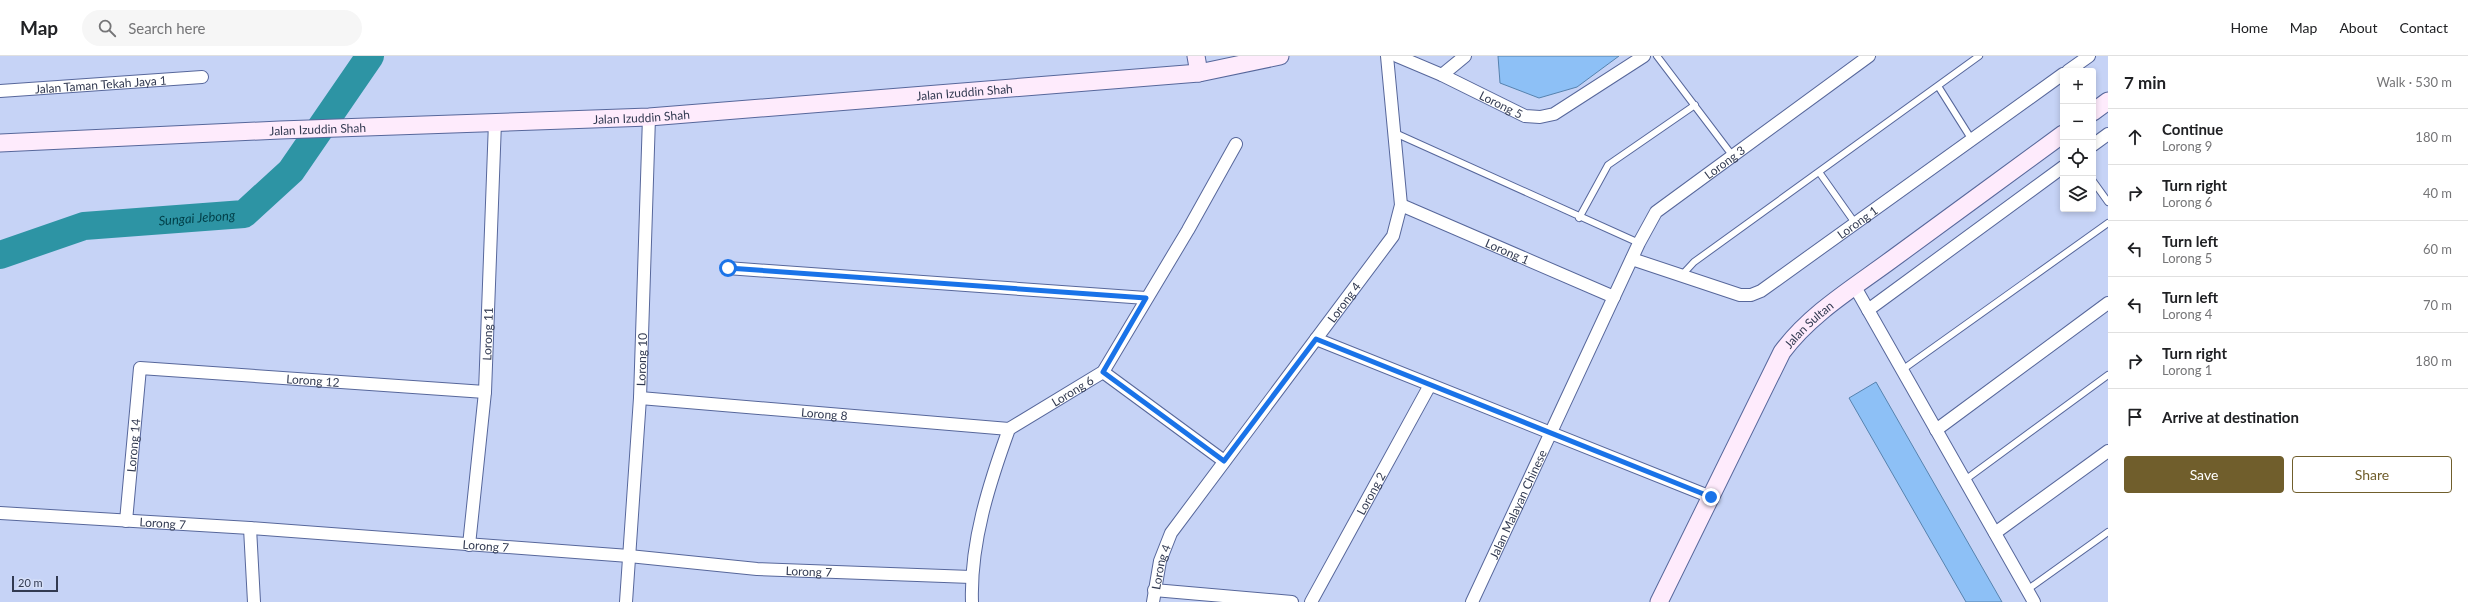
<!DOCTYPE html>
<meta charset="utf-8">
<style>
:root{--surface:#fff;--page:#f6f6f6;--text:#202124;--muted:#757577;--line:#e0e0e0;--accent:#705e2c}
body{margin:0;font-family:Lato,sans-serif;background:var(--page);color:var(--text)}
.controls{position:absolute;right:12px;top:12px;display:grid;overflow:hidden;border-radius:4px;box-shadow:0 2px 6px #0003}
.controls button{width:36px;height:36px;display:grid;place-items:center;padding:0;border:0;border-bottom:1px solid var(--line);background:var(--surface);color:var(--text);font:20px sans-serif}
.scale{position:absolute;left:12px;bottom:10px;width:46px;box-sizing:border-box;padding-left:4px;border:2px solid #323a51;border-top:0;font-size:11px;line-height:14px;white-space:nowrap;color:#323a51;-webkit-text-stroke:3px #d7e0f8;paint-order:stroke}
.stop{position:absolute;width:12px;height:12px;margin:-9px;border:3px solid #1a73e8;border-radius:50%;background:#fff}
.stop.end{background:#1a73e8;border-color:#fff;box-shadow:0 1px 4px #0008}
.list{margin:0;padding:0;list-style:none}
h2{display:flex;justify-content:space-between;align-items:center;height:52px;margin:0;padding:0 16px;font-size:17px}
h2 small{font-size:13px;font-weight:400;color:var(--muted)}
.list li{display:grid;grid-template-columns:26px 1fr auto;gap:12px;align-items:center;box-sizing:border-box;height:56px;padding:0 16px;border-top:1px solid var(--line)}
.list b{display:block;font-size:15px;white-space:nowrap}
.list p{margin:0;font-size:13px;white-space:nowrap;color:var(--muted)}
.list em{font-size:13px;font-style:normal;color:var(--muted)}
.actions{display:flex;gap:8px;padding:12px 16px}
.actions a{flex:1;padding:9px 0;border:1px solid var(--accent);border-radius:4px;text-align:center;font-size:14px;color:var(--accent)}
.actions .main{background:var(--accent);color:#fff}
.icon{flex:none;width:22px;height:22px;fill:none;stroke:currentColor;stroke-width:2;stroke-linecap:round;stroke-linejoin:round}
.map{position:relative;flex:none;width:2108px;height:546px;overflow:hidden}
header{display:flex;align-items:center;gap:24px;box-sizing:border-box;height:56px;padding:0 20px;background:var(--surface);border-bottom:1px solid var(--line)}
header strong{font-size:19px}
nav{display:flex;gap:22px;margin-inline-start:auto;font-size:14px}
.search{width:280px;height:36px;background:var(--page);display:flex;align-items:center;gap:10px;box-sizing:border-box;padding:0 14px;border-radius:22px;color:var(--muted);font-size:15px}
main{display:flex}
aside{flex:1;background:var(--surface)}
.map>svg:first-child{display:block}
</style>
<header>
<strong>Map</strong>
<div class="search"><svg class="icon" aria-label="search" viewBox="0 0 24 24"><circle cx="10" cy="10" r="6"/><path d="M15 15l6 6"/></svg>Search here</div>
<nav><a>Home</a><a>Map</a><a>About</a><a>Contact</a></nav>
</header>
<main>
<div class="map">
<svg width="2108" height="546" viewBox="0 0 2108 546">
<rect width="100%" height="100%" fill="#c6d3f6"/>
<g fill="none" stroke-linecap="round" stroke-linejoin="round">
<path stroke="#2d94a4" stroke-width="28" id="s1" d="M0,199L84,170L244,158L291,115L370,0"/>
</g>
<path fill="#8dc0f6" stroke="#5682ae" d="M1498,0H1619L1577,31L1539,42L1500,27Z
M1876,326L2002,546H1966L1849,342Z"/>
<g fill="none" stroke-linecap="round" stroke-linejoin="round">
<defs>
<path id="lane" d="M1657,0L1732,99
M1938,30L1972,84
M1395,77L1639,187
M1819,116L1855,167
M2093,125L2108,146
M1579,162L1608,109L1695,49
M1681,220L1694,206L1979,0
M1902,314L2108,167
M1965,424L2108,319
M2027,534L2108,476"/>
<g id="street">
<path id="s2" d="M1397,0L1442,19L1525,60L1540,61L1554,58L1644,0"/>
<path d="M2068,15L2089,0"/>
<path d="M1442,19L1465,0"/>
<path id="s3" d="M0,35L202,21"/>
<path d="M2093,89L2108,78"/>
<path id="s4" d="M1401,149L1614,241"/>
<path id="s5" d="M1632,203L1740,239H1751L1761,235L2063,18"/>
<path d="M727,212L1146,242"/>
<path d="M1855,231L2034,546"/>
<path d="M1868,254L2063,111"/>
<path d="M1316,283L1711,441"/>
<path d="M1103,316L1224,405"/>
<path id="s6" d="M640,342L1009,373"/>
<path d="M1936,374L2108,247"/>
<path id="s7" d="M0,457L250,472L629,500L757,513L971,521"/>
<path id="s8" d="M126,465L140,312L485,336"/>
<path d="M250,472L254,546"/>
<path d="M1995,477L2108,395"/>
<path id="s9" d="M469,489L485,336L495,66"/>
<path d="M1154,534L1292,546"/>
<path id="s10" d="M626,546L640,342L649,61"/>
<path id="s11" d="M972,546C970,487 989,428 1009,373L1103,316L1188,174L1236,88"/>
<path id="s12" d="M1153,546L1160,505L1171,477L1393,180L1401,149L1387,0"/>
<path id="s13" d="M1311,546L1430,329"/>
<path id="s14" d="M1472,546L1639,187L1656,156L1869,0"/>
</g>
<g id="secondary">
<path d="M1196,0L1199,17"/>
<path d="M2093,56L2108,45"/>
<path id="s15" d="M0,87L280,74L649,61L1199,17L1280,0"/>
<path id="s16" d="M1659,546L1782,296C1810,258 1853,232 1891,204C1948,162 2006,120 2063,78"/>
</g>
</defs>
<use href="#lane" stroke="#57679b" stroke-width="8"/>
<use href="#street" stroke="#57679b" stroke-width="14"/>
<use href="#secondary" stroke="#57679b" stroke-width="19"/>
<use href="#lane" stroke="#fff" stroke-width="6"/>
<use href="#street" stroke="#fff" stroke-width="12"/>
<use href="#secondary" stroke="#feebfc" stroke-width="17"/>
</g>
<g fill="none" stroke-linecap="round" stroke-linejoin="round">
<path stroke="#1a73e8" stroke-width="5" d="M728,212L1146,242L1103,316L1224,405L1316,283L1711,441"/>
</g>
<g text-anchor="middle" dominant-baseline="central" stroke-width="3.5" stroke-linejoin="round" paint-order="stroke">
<g font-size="12" fill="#323a51" stroke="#d7e0f8">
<text stroke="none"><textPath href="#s3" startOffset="101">Jalan Taman Tekah Jaya 1</textPath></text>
<text stroke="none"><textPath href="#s15" startOffset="966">Jalan Izuddin Shah</textPath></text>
<text stroke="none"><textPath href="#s2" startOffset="115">Lorong 5</textPath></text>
<text stroke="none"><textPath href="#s15" startOffset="642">Jalan Izuddin Shah</textPath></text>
<text stroke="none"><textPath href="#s15" startOffset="318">Jalan Izuddin Shah</textPath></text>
<text stroke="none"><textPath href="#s14" startOffset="516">Lorong 3</textPath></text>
<text stroke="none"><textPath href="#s5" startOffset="254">Lorong 1</textPath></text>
<text stroke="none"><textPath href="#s4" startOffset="116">Lorong 1</textPath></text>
<text stroke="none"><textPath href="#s12" startOffset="360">Lorong 4</textPath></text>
<text stroke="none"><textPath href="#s16" startOffset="317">Jalan Sultan</textPath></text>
<text stroke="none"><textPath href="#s9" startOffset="212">Lorong 11</textPath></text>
<text stroke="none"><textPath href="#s10" startOffset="243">Lorong 10</textPath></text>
<text stroke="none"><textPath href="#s8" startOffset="327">Lorong 12</textPath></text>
<text stroke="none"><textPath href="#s11" startOffset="252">Lorong 6</textPath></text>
<text stroke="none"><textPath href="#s6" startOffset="185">Lorong 8</textPath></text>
<text stroke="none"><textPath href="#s8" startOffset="76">Lorong 14</textPath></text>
<text stroke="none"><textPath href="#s13" startOffset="124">Lorong 2</textPath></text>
<text stroke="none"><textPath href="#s14" startOffset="108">Jalan Malayan Chinese</textPath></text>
<text stroke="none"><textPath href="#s7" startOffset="163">Lorong 7</textPath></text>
<text stroke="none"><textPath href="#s7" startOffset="487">Lorong 7</textPath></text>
<text stroke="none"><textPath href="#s12" startOffset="36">Lorong 4</textPath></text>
<text stroke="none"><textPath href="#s7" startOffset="811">Lorong 7</textPath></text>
</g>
<g font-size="13" font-style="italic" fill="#003e47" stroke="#d7e0f8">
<text stroke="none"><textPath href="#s1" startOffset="202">Sungai Jebong</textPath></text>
</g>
</g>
</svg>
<div class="controls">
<button>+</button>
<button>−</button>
<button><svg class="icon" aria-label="locate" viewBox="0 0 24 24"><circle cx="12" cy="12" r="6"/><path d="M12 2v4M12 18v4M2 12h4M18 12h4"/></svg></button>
<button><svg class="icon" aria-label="layers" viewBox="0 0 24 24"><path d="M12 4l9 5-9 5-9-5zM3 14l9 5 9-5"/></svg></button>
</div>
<div class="scale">20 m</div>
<div class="stop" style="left:728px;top:212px"></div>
<div class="stop end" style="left:1711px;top:441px"></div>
</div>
<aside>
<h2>7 min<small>Walk · 530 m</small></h2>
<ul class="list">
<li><svg class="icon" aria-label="ahead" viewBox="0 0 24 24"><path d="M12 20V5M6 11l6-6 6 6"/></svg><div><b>Continue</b><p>Lorong 9</p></div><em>180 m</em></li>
<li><svg class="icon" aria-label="right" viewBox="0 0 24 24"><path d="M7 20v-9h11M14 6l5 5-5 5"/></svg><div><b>Turn right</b><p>Lorong 6</p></div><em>40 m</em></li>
<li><svg class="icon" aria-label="left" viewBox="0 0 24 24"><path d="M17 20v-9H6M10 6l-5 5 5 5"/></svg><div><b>Turn left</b><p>Lorong 5</p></div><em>60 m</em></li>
<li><svg class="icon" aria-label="left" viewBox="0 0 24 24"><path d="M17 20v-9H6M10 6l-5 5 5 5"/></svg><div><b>Turn left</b><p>Lorong 4</p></div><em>70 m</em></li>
<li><svg class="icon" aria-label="right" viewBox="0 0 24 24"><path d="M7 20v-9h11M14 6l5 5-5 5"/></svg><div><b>Turn right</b><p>Lorong 1</p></div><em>180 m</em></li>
<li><svg class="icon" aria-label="arrive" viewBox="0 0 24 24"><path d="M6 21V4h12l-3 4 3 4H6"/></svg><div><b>Arrive at destination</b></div></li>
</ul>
<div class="actions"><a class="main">Save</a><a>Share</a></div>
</aside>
</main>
